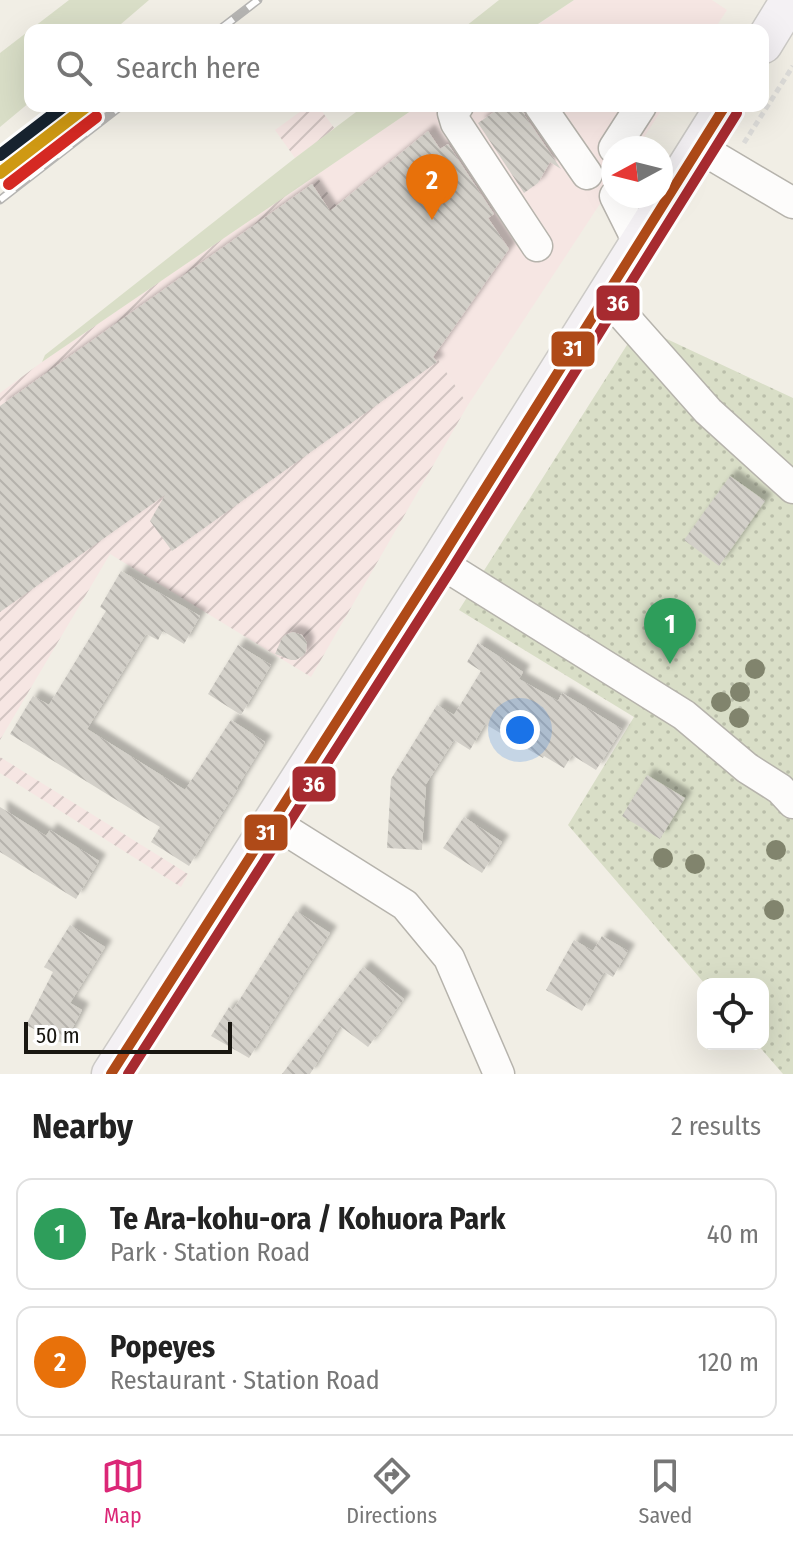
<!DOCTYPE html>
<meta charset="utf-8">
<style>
:root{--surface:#fff;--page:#f6f6f6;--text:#222;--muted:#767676;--line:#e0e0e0;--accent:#db2777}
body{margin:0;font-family:"Fira Sans Condensed",sans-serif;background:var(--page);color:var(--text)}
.controls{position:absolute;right:24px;bottom:24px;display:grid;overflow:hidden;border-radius:16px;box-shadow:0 8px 32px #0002}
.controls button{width:72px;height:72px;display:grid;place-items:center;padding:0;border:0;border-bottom:2px solid var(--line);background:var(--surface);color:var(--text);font:40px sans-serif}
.compass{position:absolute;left:601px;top:136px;width:72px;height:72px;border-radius:50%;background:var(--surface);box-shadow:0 8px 32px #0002;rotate:263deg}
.scale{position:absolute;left:24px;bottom:20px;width:208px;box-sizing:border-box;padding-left:8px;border:4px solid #191711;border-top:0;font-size:22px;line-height:28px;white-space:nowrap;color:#191711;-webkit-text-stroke:6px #fff;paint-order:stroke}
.you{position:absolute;left:520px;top:730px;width:28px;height:28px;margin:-20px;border:6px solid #fff;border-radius:50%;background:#1a73e8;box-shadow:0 0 0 12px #1a73e833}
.badge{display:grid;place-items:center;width:52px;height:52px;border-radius:50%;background:var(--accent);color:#fff;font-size:26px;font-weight:700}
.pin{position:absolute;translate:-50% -66px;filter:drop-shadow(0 2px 4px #0008)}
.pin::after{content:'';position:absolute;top:42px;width:28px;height:24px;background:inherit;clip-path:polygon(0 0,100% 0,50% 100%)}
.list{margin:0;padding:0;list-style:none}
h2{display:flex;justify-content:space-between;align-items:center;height:104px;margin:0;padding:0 32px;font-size:34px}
h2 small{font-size:26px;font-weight:400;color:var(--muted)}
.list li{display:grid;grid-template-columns:52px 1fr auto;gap:24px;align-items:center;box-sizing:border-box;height:112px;margin:0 16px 16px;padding:0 16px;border:2px solid var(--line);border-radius:16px}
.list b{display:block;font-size:30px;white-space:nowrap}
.list p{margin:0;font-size:26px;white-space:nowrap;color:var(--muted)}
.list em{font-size:26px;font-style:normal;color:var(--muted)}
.icon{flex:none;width:44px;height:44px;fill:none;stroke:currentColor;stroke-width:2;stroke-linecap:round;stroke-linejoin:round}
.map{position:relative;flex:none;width:793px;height:1074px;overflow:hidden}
.search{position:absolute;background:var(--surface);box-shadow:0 8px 32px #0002;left:24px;right:24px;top:24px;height:88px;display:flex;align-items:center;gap:20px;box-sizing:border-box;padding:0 28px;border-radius:16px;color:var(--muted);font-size:30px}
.sheet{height:360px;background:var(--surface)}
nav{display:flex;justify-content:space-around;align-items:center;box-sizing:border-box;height:112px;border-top:2px solid var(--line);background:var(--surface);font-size:22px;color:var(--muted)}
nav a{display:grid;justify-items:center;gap:4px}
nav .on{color:var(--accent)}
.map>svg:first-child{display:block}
</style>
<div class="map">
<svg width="793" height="1074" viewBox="0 0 793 1074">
<defs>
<pattern id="industrial-furrows" width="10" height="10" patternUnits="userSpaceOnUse" patternTransform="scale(2)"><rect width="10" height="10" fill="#f6e6e3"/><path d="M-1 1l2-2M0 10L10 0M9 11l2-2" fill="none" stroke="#d2c5c2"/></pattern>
<pattern id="park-dots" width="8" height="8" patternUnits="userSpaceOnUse" patternTransform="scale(2)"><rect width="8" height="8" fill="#d9dec7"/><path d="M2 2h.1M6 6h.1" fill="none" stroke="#babeaa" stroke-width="1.8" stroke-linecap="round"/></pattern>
<pattern id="building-back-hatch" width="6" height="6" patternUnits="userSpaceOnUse" patternTransform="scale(2)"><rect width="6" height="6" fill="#d3d0c9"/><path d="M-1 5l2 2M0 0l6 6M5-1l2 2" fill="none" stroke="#b5b2ac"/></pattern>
<filter id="shadow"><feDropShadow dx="7" dy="-7" stdDeviation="2" flood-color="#0004"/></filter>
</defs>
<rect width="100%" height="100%" fill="#f1eee5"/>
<path fill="#f6e6e3" d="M574,0H712L727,10L714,30H530Z
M418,106H664L637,148H613V184L468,405L316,175Z"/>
<path fill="url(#industrial-furrows)" d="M308,106H318L335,129L295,158L275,130Z
M316,175L468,405L311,677L110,554L0,740V393L42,362Z
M0,757L188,874L181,887L0,773Z"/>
<path fill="#d9dec7" d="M69,0H149L114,30H30V102L0,127V53Z
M499,0H574L529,30H461Z
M364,106H418L42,362L45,355L295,158Z"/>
<path fill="url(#park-dots)" d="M639,326L793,398V1074H783L757,1044H763V984H705L568,825L634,717L459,610Z"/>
<path fill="url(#building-back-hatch)" filter="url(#shadow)" d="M503,106H522L525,116L561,169L550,162L538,183L524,193L478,123Z
M428,131L440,149L448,144L494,214L488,218L509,249L433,357L437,362L172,551L150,521L165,495L0,612V406L312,184L330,211Z
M730,476L765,501L719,566L684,540Z
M121,571L200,616L184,644L163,631L158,640L146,634L87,729L185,790L231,720L265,742L237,787L238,788L189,866L151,842L160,827L10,734L33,696L49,705L106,611L100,607Z
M293,632L302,635L307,643L306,652L303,656L296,660H291L275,654L282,638L285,635Z
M478,643L523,672L519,679L558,701L562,693L622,729L596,770L572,755L564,768L544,756L543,758L485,724L470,750L454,740L426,784L422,850L387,848L391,779L437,705L454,715L481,671L467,662Z
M238,645L271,665L241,715L208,694Z
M647,775L685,798L660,839L622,816Z
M0,807L46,836L50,830L99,861L76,899L0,852Z
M464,817L502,842L482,873L443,848Z
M296,911L330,933L249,1058L211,1036L229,1007L233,1010Z
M70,925L105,947L70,1003L82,1010L64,1044L26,1025L53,972L44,967Z
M602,936L628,951L613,977L604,972L582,1011L546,990L574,940L593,951Z
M363,967L404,999L368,1047L340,1026L310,1074H282Z"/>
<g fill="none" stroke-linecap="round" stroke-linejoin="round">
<defs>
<path id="minor" d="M458,106L453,113L456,123L537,246
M540,106L587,174
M614,148L641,106
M700,148L793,203
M615,196L639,244
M606,296L708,411L793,488
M439,562L684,715L747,768L780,789L793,803
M273,822L405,905L449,958L499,1074"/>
<path id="major" d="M763,44L790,0
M111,1074L439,562L725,106"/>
</defs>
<use href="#minor" stroke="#b6b3ac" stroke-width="33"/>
<use href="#major" stroke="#cccac6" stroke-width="41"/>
<path stroke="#dddcd9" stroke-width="5" stroke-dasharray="6 4" stroke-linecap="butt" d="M744,143L793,66"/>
<use href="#minor" stroke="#fdfcfb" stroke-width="30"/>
<use href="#major" stroke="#f4f1f4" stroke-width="38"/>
<defs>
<path id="rail" d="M219,30L258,0
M0,200L121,106"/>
</defs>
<use href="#rail" stroke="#b6b5b3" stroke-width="9"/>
<use href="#rail" stroke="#fff" stroke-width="6" stroke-dasharray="18" stroke-linecap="butt"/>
<defs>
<path id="bus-1" d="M111,1074L439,562L725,106"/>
<path id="bus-2" d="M128,1074L451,570L737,113"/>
</defs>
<use href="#bus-1" stroke="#fff" stroke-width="16"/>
<use href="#bus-2" stroke="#fff" stroke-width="16"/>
<use href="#bus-1" stroke="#af4a18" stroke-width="10"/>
<use href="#bus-2" stroke="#a72b30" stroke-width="10"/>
<defs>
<path id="rail-1" d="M0,173L87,106"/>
<path id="rail-2" d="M9,184L96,117"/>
<path id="rail-3" d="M0,155L64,106"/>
</defs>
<use href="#rail-1" stroke="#fff" stroke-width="18"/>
<use href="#rail-2" stroke="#fff" stroke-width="18"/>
<use href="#rail-3" stroke="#fff" stroke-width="18"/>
<use href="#rail-1" stroke="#cf9913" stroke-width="12"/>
<use href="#rail-2" stroke="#d52923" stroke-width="12"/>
<use href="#rail-3" stroke="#17232f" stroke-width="12"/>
</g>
<g fill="#81846d">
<circle cx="755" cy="669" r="10"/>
<circle cx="740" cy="692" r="10"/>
<circle cx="721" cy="702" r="10"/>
<circle cx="739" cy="718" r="10"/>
<circle cx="776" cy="850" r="10"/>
<circle cx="663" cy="858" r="10"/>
<circle cx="695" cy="864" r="10"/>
<circle cx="774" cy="910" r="10"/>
</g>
<g stroke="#fff" stroke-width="3">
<rect x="595" y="284" width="46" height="38" rx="8" fill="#a72b30"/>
<rect x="550" y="330" width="46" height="38" rx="8" fill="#af4a18"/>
<rect x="291" y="765" width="46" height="38" rx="8" fill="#a72b30"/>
<rect x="243" y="813" width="46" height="39" rx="8" fill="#af4a18"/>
</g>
<g font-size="22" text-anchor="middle" font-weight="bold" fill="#fff">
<text x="618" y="311">36</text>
<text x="573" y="356">31</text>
<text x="314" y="792">36</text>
<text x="266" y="840">31</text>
</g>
</svg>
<div class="controls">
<button><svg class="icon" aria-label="locate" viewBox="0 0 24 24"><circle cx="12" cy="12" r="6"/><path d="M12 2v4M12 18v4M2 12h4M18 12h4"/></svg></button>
</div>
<svg class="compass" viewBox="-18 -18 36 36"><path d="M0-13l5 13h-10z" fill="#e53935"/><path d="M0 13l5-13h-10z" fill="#767676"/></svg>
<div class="scale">50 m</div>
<div class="you"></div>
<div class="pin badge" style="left:670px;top:664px;background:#2e9e5b">1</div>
<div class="pin badge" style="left:432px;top:220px;background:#e8710a">2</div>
<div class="search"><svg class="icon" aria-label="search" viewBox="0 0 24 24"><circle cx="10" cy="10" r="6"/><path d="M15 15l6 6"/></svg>Search here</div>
</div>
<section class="sheet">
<h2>Nearby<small>2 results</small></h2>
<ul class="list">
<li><span class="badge" style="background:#2e9e5b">1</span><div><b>Te Ara-kohu-ora / Kohuora Park</b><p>Park · Station Road</p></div><em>40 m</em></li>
<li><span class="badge" style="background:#e8710a">2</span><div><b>Popeyes</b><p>Restaurant · Station Road</p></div><em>120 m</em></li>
</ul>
</section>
<nav>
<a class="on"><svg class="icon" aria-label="map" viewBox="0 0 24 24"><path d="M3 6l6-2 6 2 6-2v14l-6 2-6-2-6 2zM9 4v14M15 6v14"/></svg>Map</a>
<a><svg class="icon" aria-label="directions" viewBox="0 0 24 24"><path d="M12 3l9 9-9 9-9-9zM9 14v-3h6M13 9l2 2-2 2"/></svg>Directions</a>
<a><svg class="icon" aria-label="saved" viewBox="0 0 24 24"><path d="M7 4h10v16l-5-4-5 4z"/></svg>Saved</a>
</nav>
